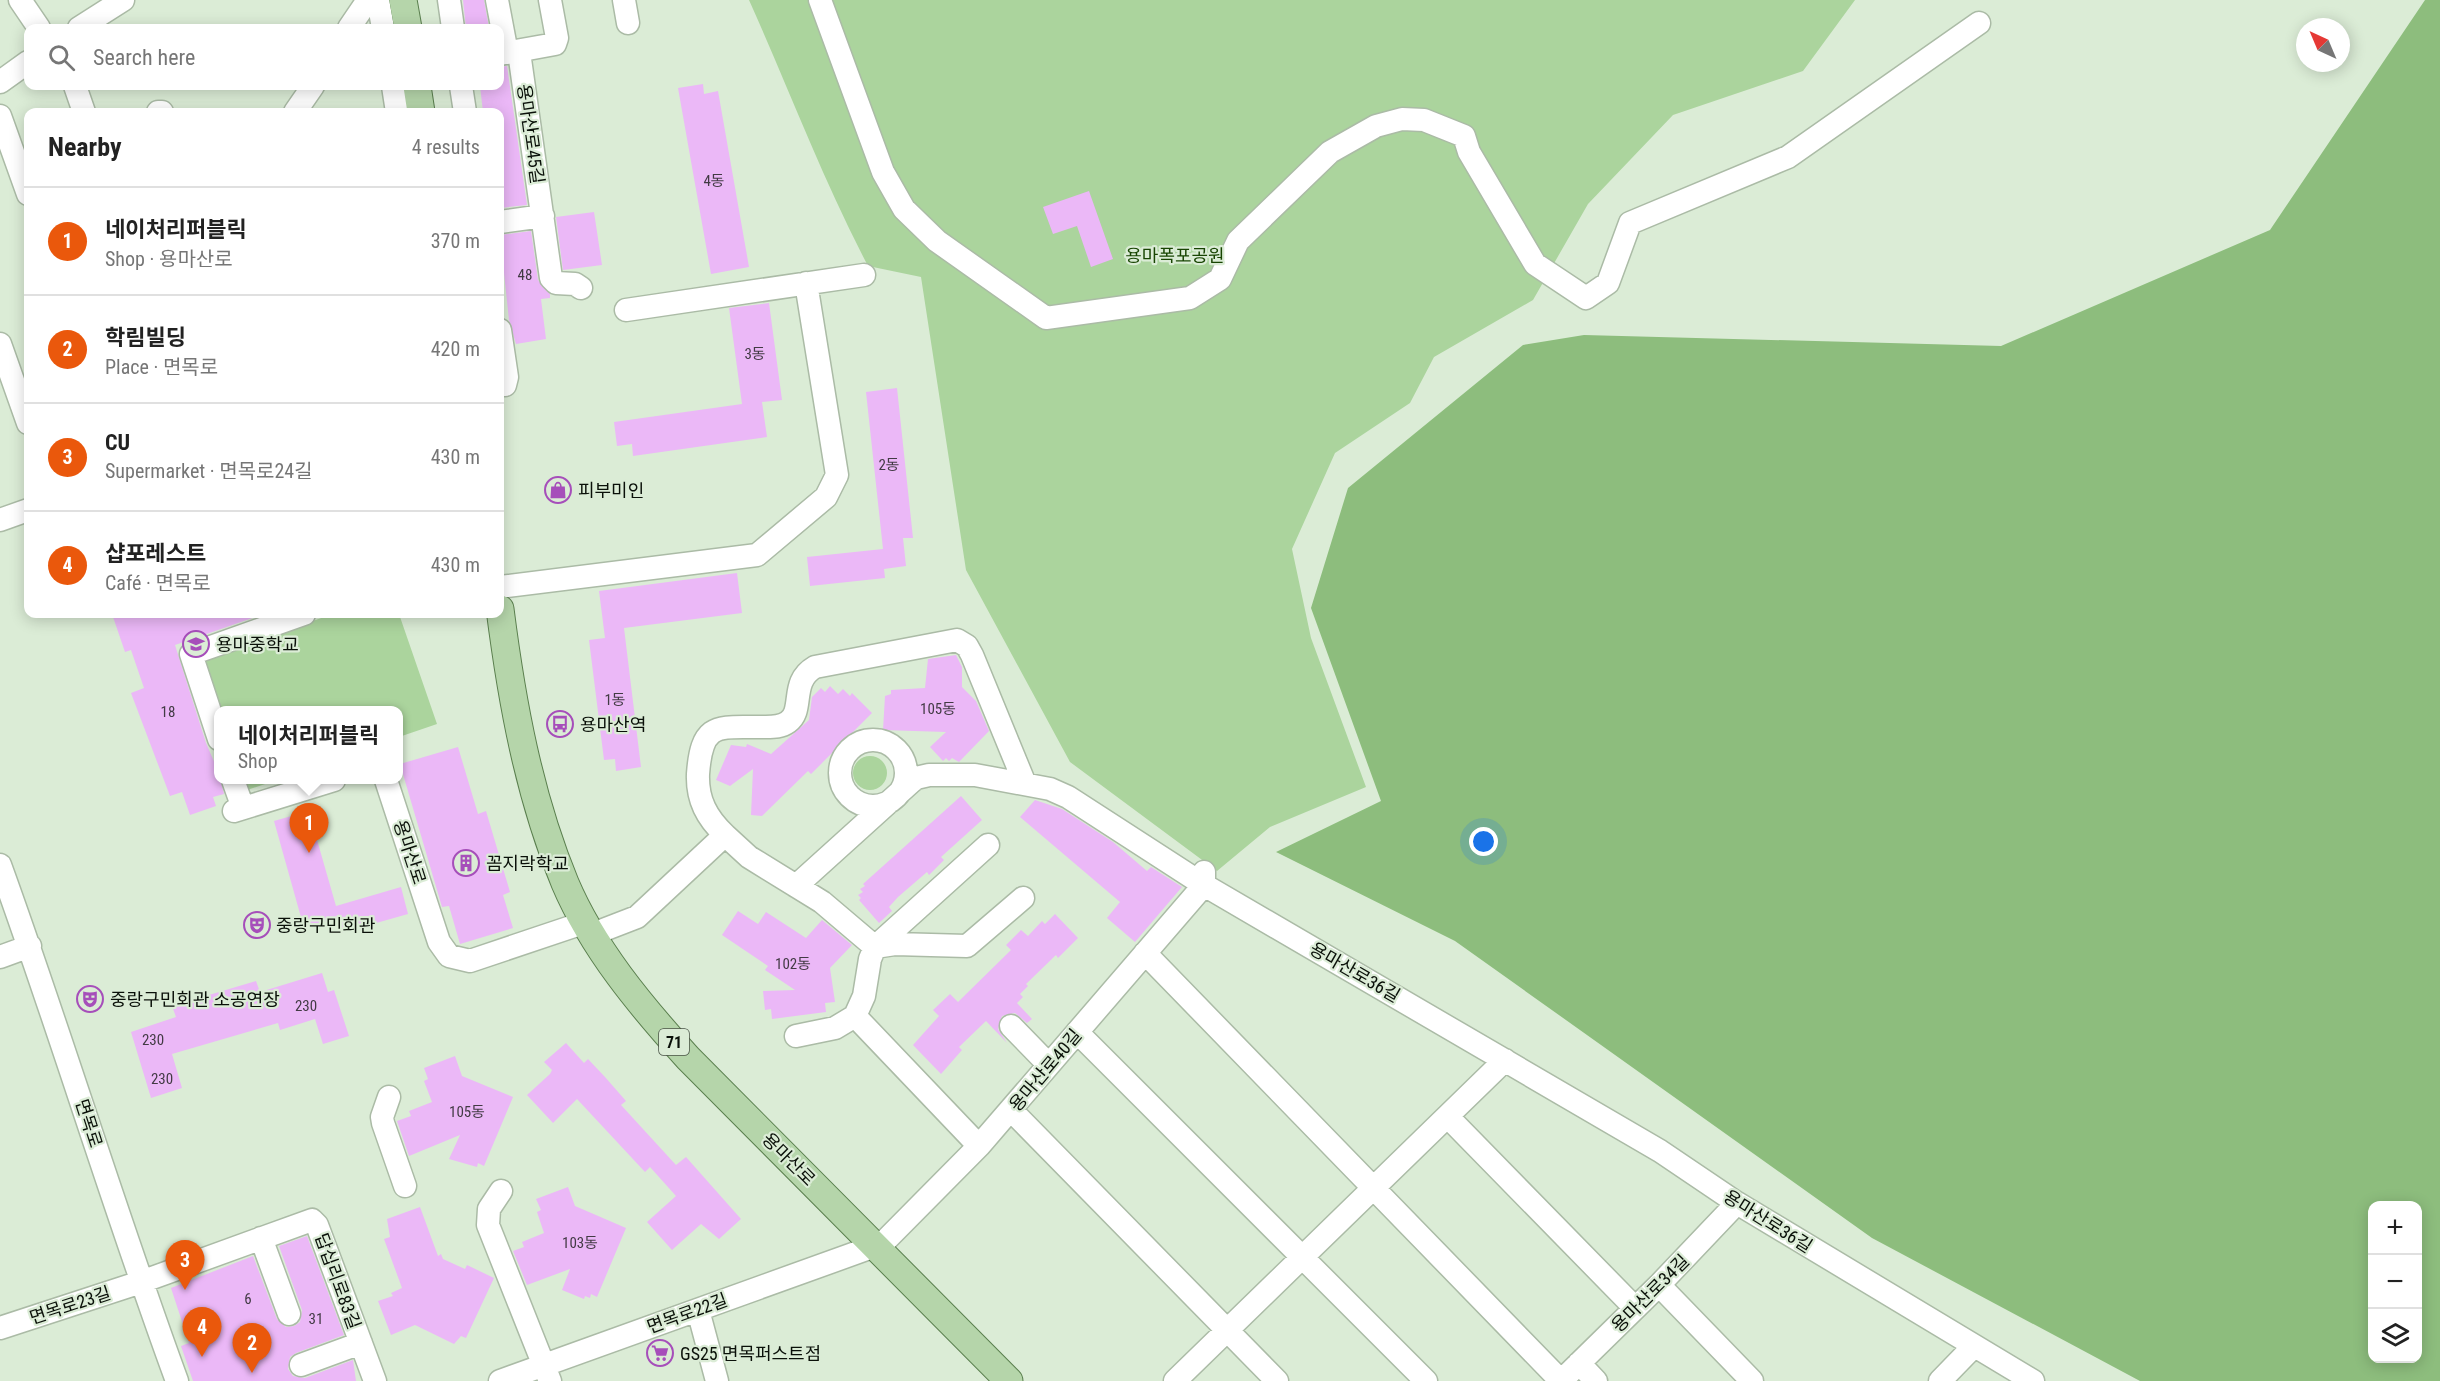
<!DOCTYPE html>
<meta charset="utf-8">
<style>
:root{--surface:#fff;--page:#f6f6f6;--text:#222;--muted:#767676;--line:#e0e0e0;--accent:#ea580c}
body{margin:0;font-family:"Roboto Condensed","Noto Sans KR",sans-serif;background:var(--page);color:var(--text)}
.controls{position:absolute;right:18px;bottom:18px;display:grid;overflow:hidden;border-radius:12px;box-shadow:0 3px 15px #0003}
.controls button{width:54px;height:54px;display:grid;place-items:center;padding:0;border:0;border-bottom:2px solid var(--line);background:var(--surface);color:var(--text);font:30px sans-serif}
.compass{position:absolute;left:2296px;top:18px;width:54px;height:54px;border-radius:50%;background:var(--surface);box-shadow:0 3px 15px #0003;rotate:316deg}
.you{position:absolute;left:1484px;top:842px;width:21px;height:21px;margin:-15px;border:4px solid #fff;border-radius:50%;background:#1a73e8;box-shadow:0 0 0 9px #1a73e833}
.badge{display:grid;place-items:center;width:39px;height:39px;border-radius:50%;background:var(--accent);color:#fff;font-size:20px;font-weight:700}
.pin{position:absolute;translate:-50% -50px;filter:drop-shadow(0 2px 3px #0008)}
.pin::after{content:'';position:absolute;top:32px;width:21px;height:18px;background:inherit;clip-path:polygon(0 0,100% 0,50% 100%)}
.popup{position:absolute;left:214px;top:706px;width:189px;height:78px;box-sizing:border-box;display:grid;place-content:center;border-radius:12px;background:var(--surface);filter:drop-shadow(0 2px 4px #0005);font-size:20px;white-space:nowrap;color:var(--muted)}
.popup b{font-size:22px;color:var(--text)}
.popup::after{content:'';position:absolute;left:50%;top:100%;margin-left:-12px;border:12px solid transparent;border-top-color:var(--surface)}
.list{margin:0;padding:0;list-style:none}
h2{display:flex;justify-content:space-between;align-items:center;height:78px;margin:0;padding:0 24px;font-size:26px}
h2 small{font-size:20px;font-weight:400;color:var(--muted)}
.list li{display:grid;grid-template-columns:39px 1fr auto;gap:18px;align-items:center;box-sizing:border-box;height:108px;padding:0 24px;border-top:2px solid var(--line)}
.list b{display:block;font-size:22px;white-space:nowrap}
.list p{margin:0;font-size:20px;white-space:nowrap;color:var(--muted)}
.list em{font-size:20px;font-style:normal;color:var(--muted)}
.icon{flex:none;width:33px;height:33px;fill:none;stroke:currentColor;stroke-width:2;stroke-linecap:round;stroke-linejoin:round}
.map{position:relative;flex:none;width:2440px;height:1381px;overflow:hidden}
.search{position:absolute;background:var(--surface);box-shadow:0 3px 15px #0003;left:24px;top:24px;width:480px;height:66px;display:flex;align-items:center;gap:15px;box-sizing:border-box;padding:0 21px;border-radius:12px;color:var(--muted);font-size:22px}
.panel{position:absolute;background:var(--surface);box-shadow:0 3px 15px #0003;left:24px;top:108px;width:480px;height:510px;border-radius:12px}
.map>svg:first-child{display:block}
</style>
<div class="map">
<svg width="2440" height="1381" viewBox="0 0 2440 1381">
<rect width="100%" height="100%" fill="#dbecd6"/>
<path fill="#abd49d" d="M749,0H1855L1803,71L1673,115L1588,204L1533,300L1434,357L1410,403L1335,453L1292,549L1311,638L1366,787L1270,827L1217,871L1070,762L966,570L921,277L868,266C823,180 789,89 749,0Z
M333,614H399L437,724L399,737V710H219L196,661Z
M853 773a17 17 0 1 1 34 0a17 17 0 1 1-34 0Z
M237,780H277L241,792Z"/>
<path fill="#8dbd7d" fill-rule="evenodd" d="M2425,0H2440V1381H2140L1872,1238L1455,941L1276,852L1381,801L1311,608L1348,488L1523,345L1584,335L2001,346L2270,230ZM2372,1206H2418V1358H2372Z"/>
<path fill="#ebb8f7" d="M463,0H484L489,28H466Z
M507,66L527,205L500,208V112H483L480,86H500V67Z
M703,84L704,94L718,91L749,267L711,274L678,88Z
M1089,191L1113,259L1091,267L1077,226L1053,234L1043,207Z
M594,212L602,265L563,270L556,217Z
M531,231L538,280L550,294V298L541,299L546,339L516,344L509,320L500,235Z
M769,303L782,400L762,402L767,437L633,456L632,444L617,446L614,422L742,404L729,308Z
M897,388L913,538H903L906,566L884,569L885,578L810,586L807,557L883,549L866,392Z
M737,573L742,613L624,628L641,767L616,771L615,759L604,760L589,640L605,638L599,591Z
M112,614H258V616L175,645L206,743L219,773L224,794L213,797L216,806L190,815L182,792L170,796L131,693L144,688L131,650L125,652Z
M956,655L962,667V687L976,701L989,731L959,762L952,758L949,761L946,758L943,761L930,747L946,732L883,730L885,696L891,694V690L925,688L928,659Z
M830,686L838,694L843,689L850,696L852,693L872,713L811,774L808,771L762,816L751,815L753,769L730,786L716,780L731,745L746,747L747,744L771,754L809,720L812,697L821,688L825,692Z
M458,747L478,814L486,811L510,892L503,895L513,928L460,944L449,906L442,907L400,764Z
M961,796L982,820L941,857L944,860L929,875L927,872L898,897L889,907L892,911L879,923L859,900L861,898L858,895L863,892L860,889L865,886L863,884Z
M1035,800L1062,809L1113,842L1147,871L1151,867L1182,887L1135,942L1107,918L1120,902L1020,817Z
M302,813L304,821L311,819L336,906L401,887L408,914L341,933L337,918L304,928L274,821Z
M738,911L758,924L766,912L806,938L822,920L852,945L830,968L835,1002L825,1003L826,1012L772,1019L771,1009L765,1010L763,991L795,990L765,970L768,966L722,935Z
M1055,914L1078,938L1058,958L1056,955L1026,984L1028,986L1020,994L1023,997L1017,1003L1032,1019L1027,1023L1015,1013L1002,1016L998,1029L1007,1043L986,1021L959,1047L962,1050L941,1074L913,1045L939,1016L933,1010L950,994L958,1002L1011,950L1006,945L1021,930L1028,936L1042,921L1045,924Z
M322,973L328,992L334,990L349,1036L323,1044L315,1019L280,1030L278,1023L172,1054L182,1088L151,1098L131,1032L176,1017L172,1006L256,981L260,992Z
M566,1043L584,1063L588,1059L605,1077L626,1101L621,1105L676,1165L686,1157L741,1219L719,1239L701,1224L672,1250L647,1222L676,1196L650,1167L645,1172L577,1099L553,1123L527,1095L550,1074L552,1070L544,1062Z
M455,1056L462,1076L513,1097L484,1166L478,1163L477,1167L449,1159L460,1135L409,1156L397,1121L411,1116L409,1111L432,1102L424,1081L428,1079L424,1068Z
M568,1187L575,1206L626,1228L597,1297L591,1294L590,1298L585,1296L584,1299L562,1290L570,1269L527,1285L513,1251L524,1247L522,1242L544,1233L537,1212L541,1210L536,1199Z
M420,1207L438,1256L441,1254L443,1259L465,1269L467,1265L494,1278L466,1338L461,1336L454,1344L415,1325L391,1335L378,1301L393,1296L391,1293L402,1288L384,1239L390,1237L387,1219Z
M307,1236L344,1335L296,1353L290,1357L288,1369L293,1376L305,1378L353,1360L356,1381H193L181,1346L189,1343L171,1288L253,1256L277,1319L286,1327L294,1326L300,1322L302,1310L279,1246Z"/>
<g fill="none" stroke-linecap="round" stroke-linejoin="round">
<defs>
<path id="minor" d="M20,0L39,28
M378,0L383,28
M449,0L453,28
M497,0L507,53
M624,0L628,23
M820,0L883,172L904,209L937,241L1046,318L1190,298L1220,279L1238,241L1330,152L1376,126L1402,119L1424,120L1464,136L1469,152L1535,264L1586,298L1608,283L1630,223L1788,157L1979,23
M79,28L123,0
M349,28L368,0
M519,52L551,278L556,283L575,284L581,288
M500,54L555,44L557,38L550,0
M0,82L28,62
M75,86L84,112
M393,86L397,112
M461,86L465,112
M158,112H162
M295,112L313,86
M0,116L28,194
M500,222L543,216
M626,310L864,275
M500,330L507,377L505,385L500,373
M0,344L28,423
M0,520L28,510
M500,587L757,555L826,497L837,475L806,283
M219,739L191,654L304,614
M840 773a33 33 0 1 1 66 0a33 33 0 1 1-66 0Z
M233,780L243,808
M386,780L439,942L449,956L470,961L586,922
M234,811L334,780
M725,835C707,818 697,800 698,774C702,719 719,728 766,727C774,727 781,727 788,722C805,710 789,682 815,667L957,640L967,646L972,655L1025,784
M0,865C62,1036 114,1210 177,1381
M796,886L910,783L916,778L929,775H975L1050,789L1068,797L1204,885L1660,1151L1737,1203L2033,1381
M593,934L637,917L725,835L749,857L822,902L875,947L895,944L967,946L1023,898
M1145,953L1561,1381
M0,957L30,946
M855,1016L864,996L870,959L875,947L988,845
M1011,1026L1048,1064
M1077,1032L1426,1381
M796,1036L835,1028L855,1016L979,1146
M389,1097L382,1117L383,1123L405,1186
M1011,1110L1277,1381
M1448,1117L1635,1308
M501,1191L489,1209L488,1225L550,1381
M261,1238L289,1314
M878,1248L979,1146L1204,885V872
M1659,1285L1752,1381
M698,1310L717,1381
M0,1328L141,1282L312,1220L317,1225L375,1381
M1579,1363L1596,1381
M301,1365L361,1343
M500,1381L875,1246
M1175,1381L1505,1060
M1561,1381L1659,1285L1737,1203
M1940,1381L1974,1346"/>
<path id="major" d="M403,0L408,28
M417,86L421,112
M500,609C512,703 529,796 565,883C593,949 641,1006 688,1058L1009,1381"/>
</defs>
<use href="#minor" stroke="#abbba6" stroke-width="25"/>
<use href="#major" stroke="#597e4d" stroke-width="29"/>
<use href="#minor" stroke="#fff" stroke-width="22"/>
<use href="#major" stroke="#b5d5aa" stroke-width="27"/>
</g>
<defs>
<symbol id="shop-ring" viewBox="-11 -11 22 22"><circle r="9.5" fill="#dbecd6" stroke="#a64eba" stroke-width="1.5"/><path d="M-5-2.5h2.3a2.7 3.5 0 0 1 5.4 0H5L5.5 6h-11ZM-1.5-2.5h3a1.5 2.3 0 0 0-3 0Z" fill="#a64eba"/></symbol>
<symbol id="school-ring" viewBox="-11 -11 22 22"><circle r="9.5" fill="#dbecd6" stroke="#a64eba" stroke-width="1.5"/><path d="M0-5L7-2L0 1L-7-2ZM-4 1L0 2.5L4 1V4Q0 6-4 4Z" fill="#a64eba"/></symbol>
<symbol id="bus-ring" viewBox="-11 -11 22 22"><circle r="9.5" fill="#dbecd6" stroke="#a64eba" stroke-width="1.5"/><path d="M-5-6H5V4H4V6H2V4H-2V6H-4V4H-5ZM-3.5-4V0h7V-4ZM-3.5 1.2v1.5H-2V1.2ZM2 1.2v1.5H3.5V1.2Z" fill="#a64eba"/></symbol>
<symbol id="building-ring" viewBox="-11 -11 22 22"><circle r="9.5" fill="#dbecd6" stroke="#a64eba" stroke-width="1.5"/><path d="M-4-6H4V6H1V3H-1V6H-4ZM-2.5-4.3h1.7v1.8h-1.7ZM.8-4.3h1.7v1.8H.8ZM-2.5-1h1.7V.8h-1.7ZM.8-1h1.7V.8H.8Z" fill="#a64eba"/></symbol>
<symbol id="theatre-ring" viewBox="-11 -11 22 22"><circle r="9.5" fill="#dbecd6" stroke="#a64eba" stroke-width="1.5"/><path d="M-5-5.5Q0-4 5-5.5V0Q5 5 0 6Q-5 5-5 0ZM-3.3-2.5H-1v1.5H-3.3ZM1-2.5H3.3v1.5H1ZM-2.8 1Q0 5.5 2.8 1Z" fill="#a64eba"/></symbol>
<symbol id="supermarket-ring" viewBox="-11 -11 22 22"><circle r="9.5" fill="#dbecd6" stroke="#a64eba" stroke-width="1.5"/><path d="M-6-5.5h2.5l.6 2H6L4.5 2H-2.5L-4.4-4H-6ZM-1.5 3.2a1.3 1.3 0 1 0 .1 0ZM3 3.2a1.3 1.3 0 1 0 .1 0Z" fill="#a64eba"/></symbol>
</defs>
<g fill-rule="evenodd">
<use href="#shop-ring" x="543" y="475" width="30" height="30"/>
<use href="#school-ring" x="181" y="629" width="30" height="30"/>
<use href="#bus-ring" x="545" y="709" width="30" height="30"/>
<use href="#building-ring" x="451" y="848" width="30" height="30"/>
<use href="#theatre-ring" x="242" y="910" width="30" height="30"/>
<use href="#theatre-ring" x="75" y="984" width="30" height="30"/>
<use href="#supermarket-ring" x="645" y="1338" width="30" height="30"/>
</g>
<g text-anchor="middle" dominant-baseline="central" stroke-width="4.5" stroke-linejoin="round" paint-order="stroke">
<g font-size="15" fill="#423a44">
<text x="714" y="181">4동</text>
<text x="525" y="275">48</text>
<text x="755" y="354">3동</text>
<text x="889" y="465">2동</text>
<text x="615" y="700">1동</text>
<text x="938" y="709">105동</text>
<text x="168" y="712">18</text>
<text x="793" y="964">102동</text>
<text x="306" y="1006">230</text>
<text x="153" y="1040">230</text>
<text x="162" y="1079">230</text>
<text x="467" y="1112">105동</text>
<text x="580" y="1243">103동</text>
<text x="248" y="1299">6</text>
<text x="316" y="1319">31</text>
</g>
<rect fill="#dbecd6" stroke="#495246" stroke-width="1.5" x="659" y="1029" width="30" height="26" rx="4.5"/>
<g font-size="16" font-weight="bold" fill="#0a1009">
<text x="674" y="1042">71</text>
</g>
<g font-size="18" fill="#0a1009" stroke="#dbecd6">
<text transform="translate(531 134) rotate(82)">용마산로45길</text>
<text transform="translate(410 852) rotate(72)">용마산로</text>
<text transform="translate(1355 972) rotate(30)">용마산로36길</text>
<text transform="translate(1045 1070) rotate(-50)">용마산로40길</text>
<text transform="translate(89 1123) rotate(72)">면목로</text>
<text transform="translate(789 1159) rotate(45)">용마산로</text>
<text transform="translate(1768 1221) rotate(32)">용마산로36길</text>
<text transform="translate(338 1281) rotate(70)">답십리로83길</text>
<text transform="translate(1650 1293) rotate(-45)">용마산로34길</text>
<text transform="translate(70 1305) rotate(-18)">면목로23길</text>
<text transform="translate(687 1313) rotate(-20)">면목로22길</text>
</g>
<g font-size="18" fill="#184502" stroke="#dbecd6">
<text x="1175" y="255">용마폭포공원</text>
</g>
<g font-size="18" fill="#0a1009" stroke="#dbecd6" text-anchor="start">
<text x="578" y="490">피부미인</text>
<text x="216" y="644">용마중학교</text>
<text x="580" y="724">용마산역</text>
<text x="486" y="863">꼼지락학교</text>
<text x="276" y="925">중랑구민회관</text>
<text x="110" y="999">중랑구민회관 소공연장</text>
<text x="680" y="1353">GS25 면목퍼스트점</text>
</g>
</g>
</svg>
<div class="controls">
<button>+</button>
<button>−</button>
<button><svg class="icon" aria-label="layers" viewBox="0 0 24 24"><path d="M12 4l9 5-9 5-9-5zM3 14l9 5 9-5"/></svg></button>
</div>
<svg class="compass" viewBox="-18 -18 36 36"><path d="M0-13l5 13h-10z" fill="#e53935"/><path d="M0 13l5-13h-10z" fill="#767676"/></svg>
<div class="you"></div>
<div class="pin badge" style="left:309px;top:853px">1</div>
<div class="popup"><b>네이처리퍼블릭</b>Shop</div>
<div class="pin badge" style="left:252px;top:1373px">2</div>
<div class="pin badge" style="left:185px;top:1290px">3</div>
<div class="pin badge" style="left:202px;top:1357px">4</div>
<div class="search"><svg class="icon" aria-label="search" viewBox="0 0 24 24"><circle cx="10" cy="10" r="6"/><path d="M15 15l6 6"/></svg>Search here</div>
<section class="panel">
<h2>Nearby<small>4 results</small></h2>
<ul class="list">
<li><span class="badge">1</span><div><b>네이처리퍼블릭</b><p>Shop · 용마산로</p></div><em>370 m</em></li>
<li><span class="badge">2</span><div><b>학림빌딩</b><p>Place · 면목로</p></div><em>420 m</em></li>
<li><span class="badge">3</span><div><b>CU</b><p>Supermarket · 면목로24길</p></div><em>430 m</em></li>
<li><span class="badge">4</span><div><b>샵포레스트</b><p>Café · 면목로</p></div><em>430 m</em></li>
</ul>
</section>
</div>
